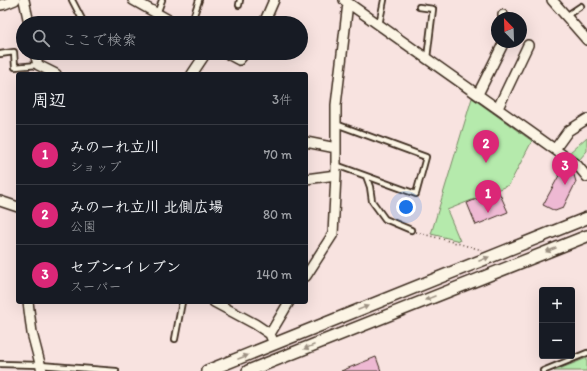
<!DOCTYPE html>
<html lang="ja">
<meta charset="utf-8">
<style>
:root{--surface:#171b24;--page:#20242c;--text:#f1f3f6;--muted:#9ea1a6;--line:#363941;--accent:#db2777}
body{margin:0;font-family:Itim,"Klee One",sans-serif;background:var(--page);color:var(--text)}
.controls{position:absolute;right:12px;bottom:12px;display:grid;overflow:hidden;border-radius:4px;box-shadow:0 4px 16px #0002}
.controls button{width:36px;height:36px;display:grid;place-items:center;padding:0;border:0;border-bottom:1px solid var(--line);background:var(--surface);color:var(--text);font:20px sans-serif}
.compass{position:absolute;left:491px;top:12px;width:36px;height:36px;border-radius:50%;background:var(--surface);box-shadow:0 4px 16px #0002;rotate:337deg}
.you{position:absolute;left:406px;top:207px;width:14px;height:14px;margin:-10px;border:3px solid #fff;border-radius:50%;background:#1a73e8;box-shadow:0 0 0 6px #1a73e833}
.badge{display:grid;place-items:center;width:26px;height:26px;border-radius:50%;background:var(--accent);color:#fff;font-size:13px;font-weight:700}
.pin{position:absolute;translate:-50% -33px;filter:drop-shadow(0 1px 2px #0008)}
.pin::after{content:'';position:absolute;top:21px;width:14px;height:12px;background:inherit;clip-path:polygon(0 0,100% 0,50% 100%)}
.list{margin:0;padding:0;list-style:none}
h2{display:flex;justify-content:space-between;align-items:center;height:52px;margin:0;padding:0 16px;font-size:17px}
h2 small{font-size:13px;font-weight:400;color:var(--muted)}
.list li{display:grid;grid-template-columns:26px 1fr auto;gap:12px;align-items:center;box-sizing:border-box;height:60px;padding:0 16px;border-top:1px solid var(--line)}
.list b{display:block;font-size:15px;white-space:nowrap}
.list p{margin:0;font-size:13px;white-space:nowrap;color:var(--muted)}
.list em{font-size:13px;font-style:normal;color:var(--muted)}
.icon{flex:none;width:22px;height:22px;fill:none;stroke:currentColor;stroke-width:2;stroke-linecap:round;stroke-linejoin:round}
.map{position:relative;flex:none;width:587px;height:371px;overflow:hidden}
.search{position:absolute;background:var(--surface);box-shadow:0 4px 16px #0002;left:16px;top:16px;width:292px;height:44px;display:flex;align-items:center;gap:10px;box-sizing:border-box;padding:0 14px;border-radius:22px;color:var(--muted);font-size:15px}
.panel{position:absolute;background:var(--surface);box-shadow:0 4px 16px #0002;left:16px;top:72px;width:292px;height:232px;border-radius:4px}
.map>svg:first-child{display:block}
</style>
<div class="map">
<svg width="587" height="371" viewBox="0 0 587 371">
<rect width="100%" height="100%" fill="#f8e3e0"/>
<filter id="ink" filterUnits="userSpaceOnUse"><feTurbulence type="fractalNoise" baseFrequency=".025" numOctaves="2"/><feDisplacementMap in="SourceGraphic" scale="8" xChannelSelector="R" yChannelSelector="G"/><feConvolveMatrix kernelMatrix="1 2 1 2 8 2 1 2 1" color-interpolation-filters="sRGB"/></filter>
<g filter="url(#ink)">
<path fill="#b5eaac" stroke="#788a65" d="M472,98L532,141L509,185L447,210L460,241L431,234Z
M587,137V151L579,160L569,153Z
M587,358V371H554Z"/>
<path fill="#eeb9d3" stroke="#3b2a1e" d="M562,170L574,175L576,182L563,208L555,211L543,205Z
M498,190L508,212L476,225L467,203Z
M376,357L381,371H341Z"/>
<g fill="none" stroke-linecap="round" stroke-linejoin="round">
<defs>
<path id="service" d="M72,0L84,23
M239,5L240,0
M419,7L433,9L427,58
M157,14L162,0
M194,15L199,0
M566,16L581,6
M379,25L384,0
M0,54L14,52L15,67L38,65
M336,124L426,157L416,194L336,165
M366,176L370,187L372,201L385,219L411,230
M175,339L182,302
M0,364L40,365L116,371
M543,371L587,353"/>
<path id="minor" d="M24,0L29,23
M133,0L174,23
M344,0L529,131L578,166L587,177
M552,0L587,40
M0,5L5,4L15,0
M503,15L505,18
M264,23L274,0
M35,53L38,65L56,74
M226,53L239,60L245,53
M192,74L206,53
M478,94L504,42
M498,108L528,45
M306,142L336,148
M555,149L568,131L587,119
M306,179L336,175
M0,201L18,207
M306,276L333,234L336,175V105L348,3
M28,302L32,333L42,371
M214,302L255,324L270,334
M272,339L270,334L289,302"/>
<path id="tertiary" d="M207,371L587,218
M248,371L587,236"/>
</defs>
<use href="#service" stroke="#3b2a1e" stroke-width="8"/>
<use href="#minor" stroke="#3b2a1e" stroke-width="12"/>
<use href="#tertiary" stroke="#3b2a1e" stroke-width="14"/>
<path stroke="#3b2a1e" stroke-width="1.5" stroke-dasharray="1 3" stroke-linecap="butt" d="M416,232L482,250"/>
<use href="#service" stroke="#fcf5e5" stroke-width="4.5"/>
<use href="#minor" stroke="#fcf5e5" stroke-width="9"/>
<use href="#tertiary" stroke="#fcf5e5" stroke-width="11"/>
</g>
<defs><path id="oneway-solid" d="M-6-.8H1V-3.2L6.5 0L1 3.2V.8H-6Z"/></defs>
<g fill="#9c9082">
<use href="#oneway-solid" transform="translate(551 250) rotate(159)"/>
<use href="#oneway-solid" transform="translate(484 259) rotate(-22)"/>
<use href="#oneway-solid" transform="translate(430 298) rotate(158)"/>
<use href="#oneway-solid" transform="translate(363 308) rotate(-22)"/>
<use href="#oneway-solid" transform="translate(309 347) rotate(158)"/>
<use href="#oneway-solid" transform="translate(243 357) rotate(-21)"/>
</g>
</g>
</svg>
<div class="controls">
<button>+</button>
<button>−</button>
</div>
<svg class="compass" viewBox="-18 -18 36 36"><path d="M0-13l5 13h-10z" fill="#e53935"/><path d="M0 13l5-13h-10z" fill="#9ea1a6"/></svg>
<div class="you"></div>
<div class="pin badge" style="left:488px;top:213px">1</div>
<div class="pin badge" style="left:486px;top:163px">2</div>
<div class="pin badge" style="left:565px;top:185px">3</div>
<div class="search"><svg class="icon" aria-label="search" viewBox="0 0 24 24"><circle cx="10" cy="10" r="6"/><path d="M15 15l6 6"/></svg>ここで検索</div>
<section class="panel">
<h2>周辺<small>3件</small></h2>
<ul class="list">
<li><span class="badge">1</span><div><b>みのーれ立川</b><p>ショップ</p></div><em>70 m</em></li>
<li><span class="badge">2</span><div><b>みのーれ立川 北側広場</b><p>公園</p></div><em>80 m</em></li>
<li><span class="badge">3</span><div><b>セブン-イレブン</b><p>スーパー</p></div><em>140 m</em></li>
</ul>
</section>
</div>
